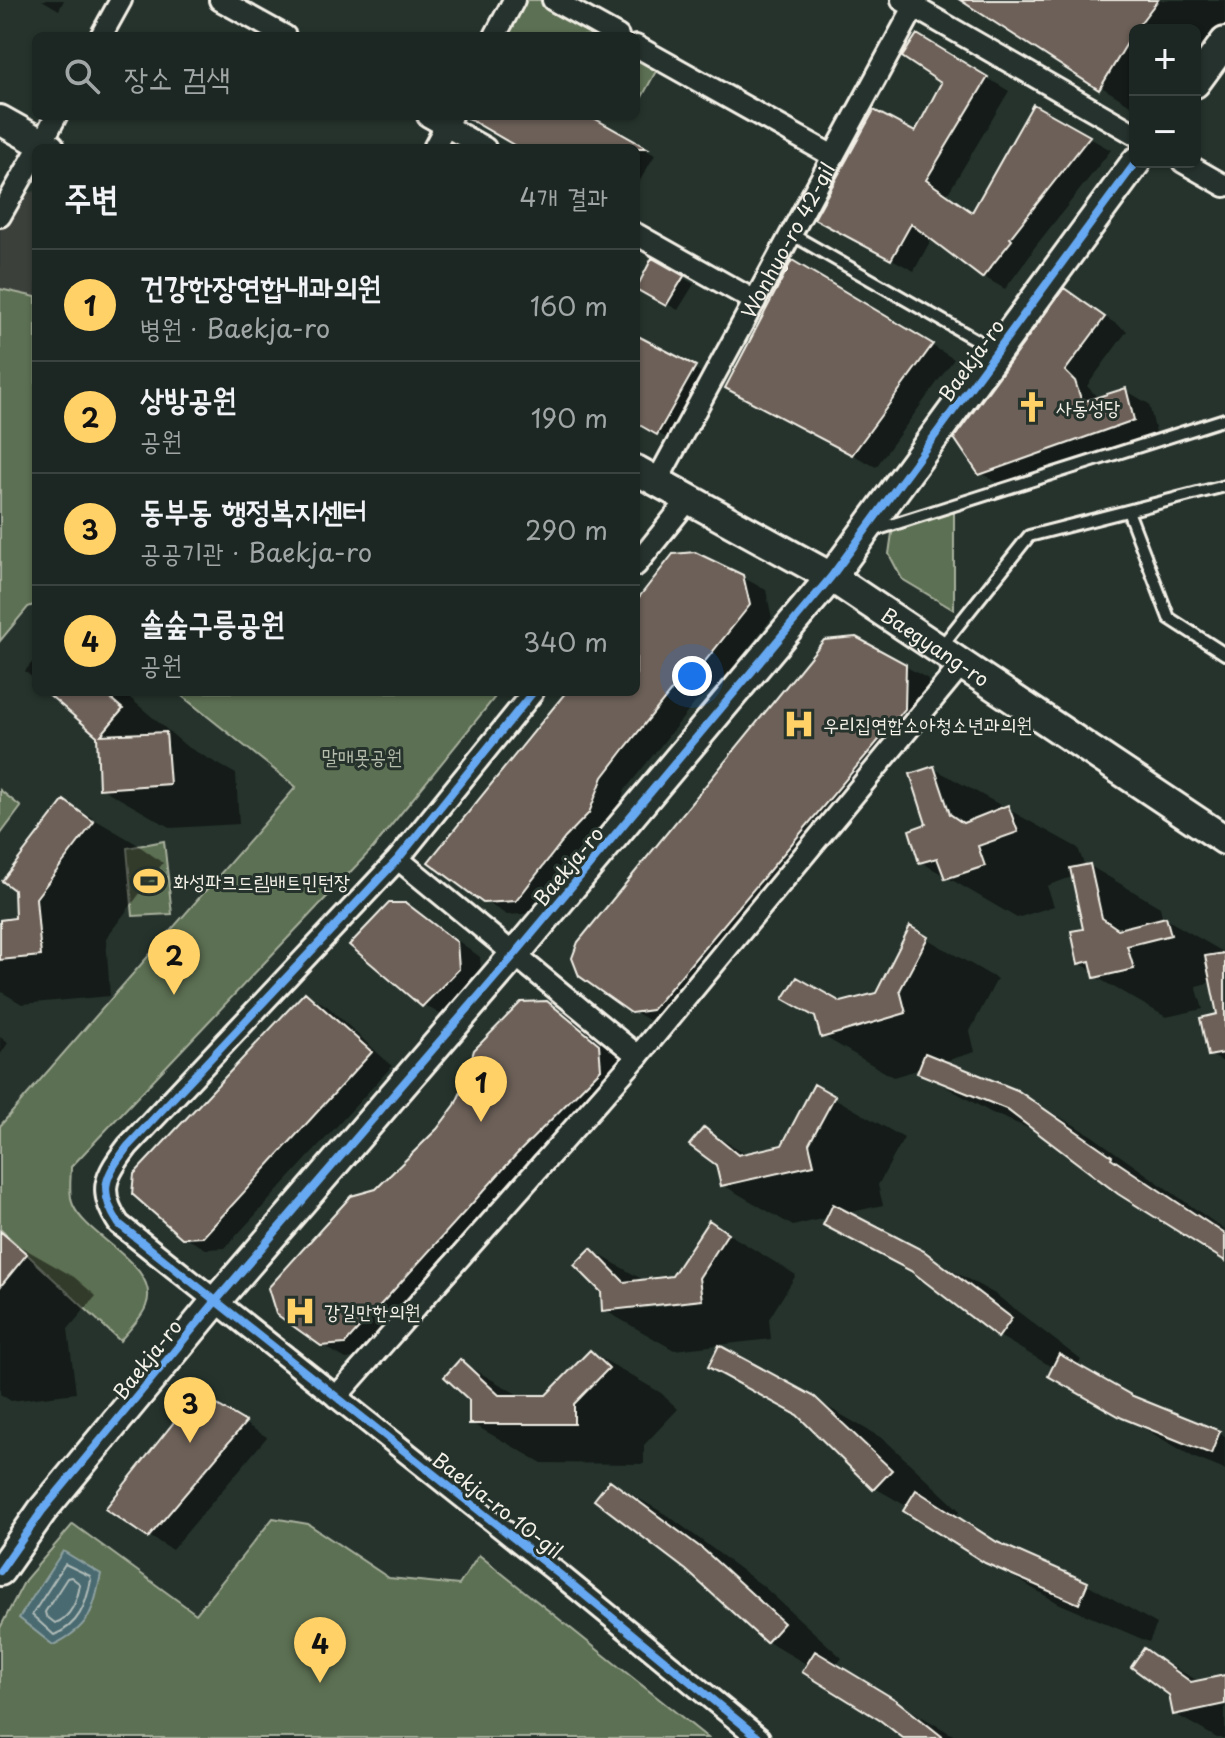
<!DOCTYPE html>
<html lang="ko">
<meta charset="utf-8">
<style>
:root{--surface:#1c2622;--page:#29322f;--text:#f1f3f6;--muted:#a0a5a5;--line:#3a4340;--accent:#ffd166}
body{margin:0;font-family:"Playpen Sans","Poor Story",sans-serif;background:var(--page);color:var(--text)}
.controls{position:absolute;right:24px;top:24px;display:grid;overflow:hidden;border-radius:12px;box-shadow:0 2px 6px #0004}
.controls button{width:72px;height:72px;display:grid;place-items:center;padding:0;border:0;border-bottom:2px solid var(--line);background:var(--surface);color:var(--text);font:40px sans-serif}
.you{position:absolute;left:692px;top:676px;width:28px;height:28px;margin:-20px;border:6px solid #fff;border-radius:50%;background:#1a73e8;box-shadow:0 0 0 12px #1a73e833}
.badge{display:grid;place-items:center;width:52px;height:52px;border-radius:50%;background:var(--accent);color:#111;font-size:26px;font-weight:700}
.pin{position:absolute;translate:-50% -66px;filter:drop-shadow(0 2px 4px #0008)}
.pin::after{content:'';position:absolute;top:42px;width:28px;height:24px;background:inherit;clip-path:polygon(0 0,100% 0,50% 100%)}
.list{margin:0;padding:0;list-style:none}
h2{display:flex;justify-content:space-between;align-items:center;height:104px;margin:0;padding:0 32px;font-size:34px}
h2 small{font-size:26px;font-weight:400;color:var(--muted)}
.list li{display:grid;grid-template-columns:52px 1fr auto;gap:24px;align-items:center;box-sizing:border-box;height:112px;padding:0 32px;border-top:2px solid var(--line)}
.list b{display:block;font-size:30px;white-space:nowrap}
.list p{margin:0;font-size:26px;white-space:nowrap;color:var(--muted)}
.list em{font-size:26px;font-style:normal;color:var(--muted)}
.icon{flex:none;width:44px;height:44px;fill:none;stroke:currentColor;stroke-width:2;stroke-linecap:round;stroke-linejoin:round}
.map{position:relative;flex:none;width:1225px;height:1738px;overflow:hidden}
.search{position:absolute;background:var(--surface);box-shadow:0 2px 6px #0004;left:32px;top:32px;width:608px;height:88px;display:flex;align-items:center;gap:20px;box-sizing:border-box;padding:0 28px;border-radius:12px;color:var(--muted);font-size:30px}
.panel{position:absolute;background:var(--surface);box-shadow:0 2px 6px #0004;left:32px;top:144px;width:608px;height:552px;border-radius:12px}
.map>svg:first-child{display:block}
</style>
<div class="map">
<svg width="1225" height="1738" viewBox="0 0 1225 1738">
<rect width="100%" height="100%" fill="#26332d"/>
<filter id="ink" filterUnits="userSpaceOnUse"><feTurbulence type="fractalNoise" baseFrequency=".0125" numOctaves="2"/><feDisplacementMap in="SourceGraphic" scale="16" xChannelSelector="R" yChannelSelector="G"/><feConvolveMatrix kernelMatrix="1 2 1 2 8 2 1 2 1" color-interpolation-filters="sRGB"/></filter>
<g filter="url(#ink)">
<path fill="#3b403a" d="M36,191V297L0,289V216L11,196Z"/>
<path fill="#5c6f52" stroke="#a8b09d" stroke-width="2" d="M520,0H545L611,36H501Z
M636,49L661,62L636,108Z
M0,289L36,297V604L28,607L0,641Z
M954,505V610L902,579L889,554L893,526Z
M177,692H499L373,848L71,1167C71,1178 68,1195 73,1205C86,1237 162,1266 146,1306C142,1318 128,1331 120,1341L0,1229V1126L296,787Z
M0,790L21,807L0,835Z
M164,841L172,914L133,916L127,848Z
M273,1518L308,1524L389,1578L459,1585L479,1555L708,1738H0V1628L25,1580L73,1524L196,1614Z"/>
<path fill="#4a6b71" stroke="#8ea1a1" stroke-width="2" d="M63,1551L101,1574C93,1612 90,1627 53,1645L19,1618Z"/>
<path fill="#0007" fill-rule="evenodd" d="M42,0H64L59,10Z
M964,0H1225V23L1195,65V30H1135V108Z
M918,37L1009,91L947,195L973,213L1034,107L1111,150L1031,252L1032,253L1005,289L984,277L932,238L914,271L838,230L916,134L943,82Z
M467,116H586L655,155L636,187V148H523Z
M653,261L694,284L678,310L638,288Z
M816,275L954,359L876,467L751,401Z
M1065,291L1127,331L1087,386L1099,399L1125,390L1149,404L1156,433L1004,487L981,473Z
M636,337L723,384L686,450L636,420Z
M742,577L766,590L772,618L721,683L695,703L625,790L611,826L538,913L507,915L484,901L569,692H636V605Z
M856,639L928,679L927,722L675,1022L656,1024L633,1011Z
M36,658V681L25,671Z
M49,692H123L186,746L236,774L239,824L171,828L101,788L99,736Z
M933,768L1078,848L1085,867L1090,866L1160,907L1163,920L1166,919L1225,953V1063L1209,1054L1219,1015L1212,982L1196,986L1203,1009L1166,1017L1096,977L1094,971L1079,963L1086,930L1074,876L1047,886L1054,906L1017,918L921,862L928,825Z
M65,802L135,843L163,863L106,938L110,996L22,1004L0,991V922L18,920Z
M405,905L429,919L480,957L482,982L447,1018L424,1005Z
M910,929L997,979L970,1031L975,1052L942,1062L1016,1092L1088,1133L1225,1230V1259L1042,1134L990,1112L920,1072L921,1069L893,1077L823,1036L840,1005L877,995Z
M306,994L327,1006L392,1066L225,1248L206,1249L184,1237Z
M547,1003L571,1017L622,1059L368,1356L346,1359L322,1345L377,1191L438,1131Z
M0,1037L8,1043L0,1055Z
M815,1087L904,1138L878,1185L883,1205L847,1213L995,1294L1081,1360L1076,1367L1132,1398L1225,1436V1470L1195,1458L1051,1375L1054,1368L999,1336L928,1281L825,1224L829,1217L793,1226L723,1185L705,1130L747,1154L783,1146Z
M709,1222L796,1275L769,1319L771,1339L674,1350L604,1310L603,1292L591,1250L645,1281L673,1278ZM664,1302L667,1306L636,1309L635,1305Z
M4,1237L74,1277L96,1296L68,1329L76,1393L11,1401L0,1394V1242Z
M591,1352L661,1393L678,1409L644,1445V1464L542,1463L471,1423V1399L461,1362L522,1397H547Z
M710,1366L814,1399L885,1440L960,1511L956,1516L1019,1554L1087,1584L1157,1624L1149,1642L1058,1603L986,1561L908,1507L875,1488L804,1419Z
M198,1396L267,1437L172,1550L149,1536Z
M611,1482L670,1517L763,1586L842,1658L836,1666L958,1738H906L808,1665L768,1642L687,1568Z
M1145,1651L1200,1682L1225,1677V1738H1217L1175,1714L1171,1694Z"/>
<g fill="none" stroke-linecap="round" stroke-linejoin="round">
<path stroke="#b0bbb8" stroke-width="2" d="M65,1564L90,1576L91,1580C86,1605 79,1625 54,1635L32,1615Z
M71,1577L80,1584C78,1599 71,1618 55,1623L46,1616L45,1612L67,1578Z"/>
</g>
<path fill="#6c6059" stroke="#f4f1e8" stroke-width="2" d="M960,0H1158L1135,30L1099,90Z
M917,34L988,77L926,180L972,212L1033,104L1090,136L1010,238L1012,240L982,278L911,224L891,260L814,219L874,110L915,132L941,83L902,57Z
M464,116H590L647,148H519Z
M652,258L684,276L666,306L636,289Z
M792,260L933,344L852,455L725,388Z
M1064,288L1105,317L1065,371L1075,381L1082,402L1126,388L1134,420L979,475L954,438Z
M636,335L696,366L657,435L636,423Z
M695,552L743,575L750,605L698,670L672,690L626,747L603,777L589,813L565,838L516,901L483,903L428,862L566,692H636V601L673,554Z
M856,637L906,664L905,709L652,1010L631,1013L579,976L572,958L578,942L824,640Z
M46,692H103L123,709L101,735L166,732L170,784L99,789L97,736Z
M934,766L950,814L963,823L1008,805L1018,832L978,846L985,866L945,879L937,858L919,863L909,830L926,824L910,774Z
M64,800L94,822L36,898L41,956L0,960V920L15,918L14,890L2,881Z
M1090,864L1102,918L1118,929L1166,917L1171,935L1127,946L1134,969L1094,978L1090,961L1078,964L1071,931L1083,929L1070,868Z
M389,903H406L457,942L459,969L422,1007L349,945Z
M910,926L928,937L900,990L906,1013L821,1038L815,1017L783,999L797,977L841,1002L876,993Z
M1225,953V1053L1208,1056L1200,1018L1217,1014L1205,956Z
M305,992L372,1052L203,1237L182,1238L132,1194L134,1174Z
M547,1001L599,1044L601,1069L516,1155L345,1344L321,1346L276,1314L268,1288L351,1196L376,1189L437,1129L455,1105L465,1083L474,1050L521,1002Z
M925,1053L1017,1090L1112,1156L1111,1158L1225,1234V1261L1118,1194L1006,1109L917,1073Z
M814,1084L835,1096L809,1144L814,1165L721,1186L716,1165L689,1145L704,1127L738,1155L782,1145Z
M833,1204L924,1251L1012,1318L998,1338L911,1271L823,1225Z
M709,1220L728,1233L699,1278L702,1300L602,1311L601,1292L574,1265L591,1248L624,1282L672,1276Z
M0,1231L27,1254L0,1287Z
M719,1345L815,1397L892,1470L873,1490L797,1415L708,1367Z
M590,1350L609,1368L574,1404V1424H469V1400L444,1377L460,1359L499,1395H546Z
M1059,1354L1133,1396L1220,1431L1211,1454L1122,1418L1048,1376Z
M197,1393L246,1422L148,1538L105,1509Z
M610,1480L704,1550L784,1623L766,1643L686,1570L594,1500Z
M916,1490L997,1542L1088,1582L1079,1604L985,1563L903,1511Z
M1144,1648L1191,1682L1225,1675V1704L1173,1715L1169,1695L1131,1667Z
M815,1651L896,1700L944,1738H903L881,1721L802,1672Z"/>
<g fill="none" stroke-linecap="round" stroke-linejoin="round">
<defs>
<path id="lane" d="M791,234L994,350
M1128,511L1169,618L1225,654
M872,531L1225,419
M940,648L1029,536L1225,486"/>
<g id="street">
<path d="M220,0L285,36"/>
<path d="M553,0L618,36"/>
<path d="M902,0L1135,134"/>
<path d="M101,36L121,0"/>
<path d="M495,36L514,0"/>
<path d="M636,46L833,156"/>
<path d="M428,116L485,148"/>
<path d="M39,148L56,116"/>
<path d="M434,148L451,116"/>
<path d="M1183,162L1225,186"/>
<path d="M0,216L36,153"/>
<path d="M636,234L755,301"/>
<path id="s1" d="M657,481L918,0"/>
<path d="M636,565L689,499"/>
<path d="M533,692L398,859L128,1146C105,1176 97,1191 119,1224L559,1574L759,1738"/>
<path d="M398,859L638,1056"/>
<path d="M336,1397L638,1056L962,664"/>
</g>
<g id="secondary">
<path d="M1195,83L1225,42"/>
<path d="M0,120L50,148"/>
<path id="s2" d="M636,470L831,577L1225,840"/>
<path d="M0,1571L42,1511L215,1302L515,954L831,577L1136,162"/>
</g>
</defs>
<use href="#lane" stroke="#f4f1e8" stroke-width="16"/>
<use href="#street" stroke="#f4f1e8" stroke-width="26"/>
<use href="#secondary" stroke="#f4f1e8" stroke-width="34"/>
<use href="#lane" stroke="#26332d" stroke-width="10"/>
<use href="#street" stroke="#26332d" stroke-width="20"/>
<use href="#secondary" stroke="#26332d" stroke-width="28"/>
<defs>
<path id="cycleway" d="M533,692L398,859L128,1146C105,1176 97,1191 119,1224L559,1574L759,1738
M0,1571L42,1511L215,1302L515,954L831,577L1136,162"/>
</defs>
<use href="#cycleway" stroke="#26332d" stroke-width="13"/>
<use href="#cycleway" stroke="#66a8f1" stroke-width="8"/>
</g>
</g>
<defs>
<symbol id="church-bare" viewBox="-9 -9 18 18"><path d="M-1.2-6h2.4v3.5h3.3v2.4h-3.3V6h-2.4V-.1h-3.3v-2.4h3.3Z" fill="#ffd166" stroke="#26332d" stroke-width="2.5" paint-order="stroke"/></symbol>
<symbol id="hospital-bare" viewBox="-9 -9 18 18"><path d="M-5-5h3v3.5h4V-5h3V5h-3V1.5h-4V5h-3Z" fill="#ffd166" stroke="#26332d" stroke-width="2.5" paint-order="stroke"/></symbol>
<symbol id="stadium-bare" viewBox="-9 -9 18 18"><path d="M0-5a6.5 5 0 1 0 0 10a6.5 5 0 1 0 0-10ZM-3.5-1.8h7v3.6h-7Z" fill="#ffd166" stroke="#26332d" stroke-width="2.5" paint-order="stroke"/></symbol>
</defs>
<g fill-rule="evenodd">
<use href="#church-bare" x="1010" y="385" width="44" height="44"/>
<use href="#hospital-bare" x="777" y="702" width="44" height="44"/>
<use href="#stadium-bare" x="127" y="859" width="44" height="44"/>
<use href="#hospital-bare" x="278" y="1289" width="44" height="44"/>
</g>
<g text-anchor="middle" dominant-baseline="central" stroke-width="6" stroke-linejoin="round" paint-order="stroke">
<g font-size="20" fill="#f4f1e8" stroke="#26332d">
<text stroke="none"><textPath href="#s1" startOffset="274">Wonhyo-ro 42-gil</textPath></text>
<text transform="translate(971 360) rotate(-54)">Baekja-ro</text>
<text stroke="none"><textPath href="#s2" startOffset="348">Baegyang-ro</textPath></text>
<text transform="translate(568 866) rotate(-50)">Baekja-ro</text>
<text transform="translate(147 1359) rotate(-51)">Baekja-ro</text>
<text transform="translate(498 1505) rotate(38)">Baekja-ro 10-gil</text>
</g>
<g font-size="20" fill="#f4f1e8" stroke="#26332d" text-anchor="start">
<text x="1056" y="407">사동성당</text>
<text x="823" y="724">우리집연합소아청소년과의원</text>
<text x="173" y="881">화성파크드림배트민턴장</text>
<text x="324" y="1311">강길만한의원</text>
</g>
<g font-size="20" fill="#b7bdac" stroke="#26332d">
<text x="362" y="756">말매못공원</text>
</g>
</g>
</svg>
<div class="controls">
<button>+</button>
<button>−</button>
</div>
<div class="you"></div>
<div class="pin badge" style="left:481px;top:1122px">1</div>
<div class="pin badge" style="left:174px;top:995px">2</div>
<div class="pin badge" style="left:190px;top:1443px">3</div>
<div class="pin badge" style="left:320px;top:1683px">4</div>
<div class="search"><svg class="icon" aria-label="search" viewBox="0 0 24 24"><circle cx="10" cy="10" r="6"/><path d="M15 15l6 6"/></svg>장소 검색</div>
<section class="panel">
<h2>주변<small>4개 결과</small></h2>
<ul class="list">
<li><span class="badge">1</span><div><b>건강한장연합내과의원</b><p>병원 · Baekja-ro</p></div><em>160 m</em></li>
<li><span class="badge">2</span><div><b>상방공원</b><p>공원</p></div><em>190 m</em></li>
<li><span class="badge">3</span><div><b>동부동 행정복지센터</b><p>공공기관 · Baekja-ro</p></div><em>290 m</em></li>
<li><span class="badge">4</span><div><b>솔숲구릉공원</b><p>공원</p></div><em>340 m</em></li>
</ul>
</section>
</div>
